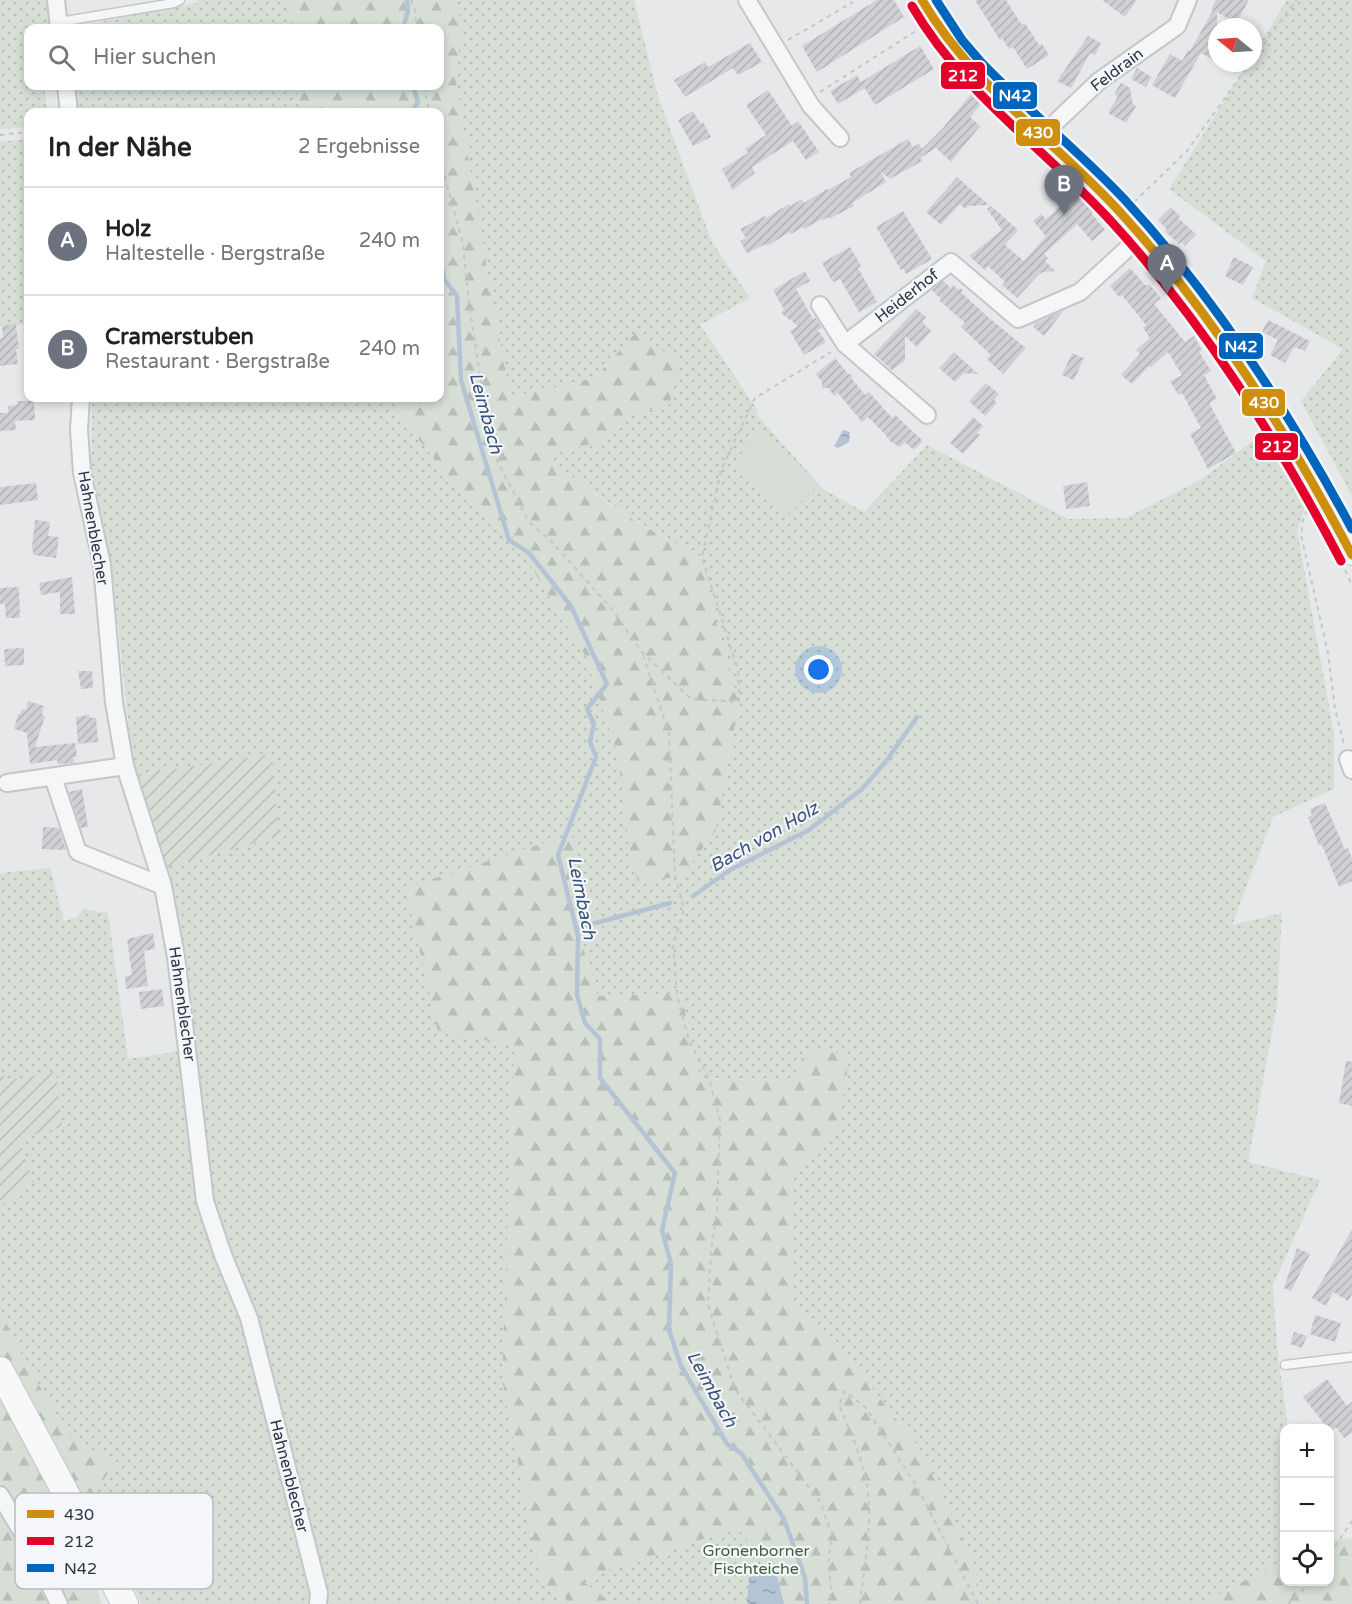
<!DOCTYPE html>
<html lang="de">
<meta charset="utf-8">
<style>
:root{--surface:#fff;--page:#f6f6f6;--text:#222;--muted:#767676;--line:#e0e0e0;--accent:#6c737f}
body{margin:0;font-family:"Varela Round",sans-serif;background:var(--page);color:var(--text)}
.controls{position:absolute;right:18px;bottom:18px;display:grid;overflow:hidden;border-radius:12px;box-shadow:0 3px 9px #0003}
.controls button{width:54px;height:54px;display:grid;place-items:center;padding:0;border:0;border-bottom:2px solid var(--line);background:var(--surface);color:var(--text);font:30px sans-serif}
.compass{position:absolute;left:1208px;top:18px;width:54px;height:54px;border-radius:50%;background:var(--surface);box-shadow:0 3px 9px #0003;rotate:288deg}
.you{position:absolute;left:819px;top:670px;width:21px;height:21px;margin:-15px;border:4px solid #fff;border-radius:50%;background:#1a73e8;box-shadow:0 0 0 9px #1a73e833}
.badge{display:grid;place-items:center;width:39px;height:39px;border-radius:50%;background:var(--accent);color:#fff;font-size:20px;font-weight:700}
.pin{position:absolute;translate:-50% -50px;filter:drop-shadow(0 2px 3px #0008)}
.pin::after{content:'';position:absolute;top:32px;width:21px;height:18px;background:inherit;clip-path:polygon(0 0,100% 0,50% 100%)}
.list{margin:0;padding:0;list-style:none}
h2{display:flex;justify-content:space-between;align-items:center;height:78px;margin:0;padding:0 24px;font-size:26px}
h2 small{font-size:20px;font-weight:400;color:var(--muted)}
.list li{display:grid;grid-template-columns:39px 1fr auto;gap:18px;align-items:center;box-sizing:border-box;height:108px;padding:0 24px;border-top:2px solid var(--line)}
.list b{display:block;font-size:22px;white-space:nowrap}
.list p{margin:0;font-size:20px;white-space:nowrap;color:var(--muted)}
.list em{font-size:20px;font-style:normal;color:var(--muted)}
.icon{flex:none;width:33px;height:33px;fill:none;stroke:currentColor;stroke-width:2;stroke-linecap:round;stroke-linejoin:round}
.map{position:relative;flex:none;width:1352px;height:1604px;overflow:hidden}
.search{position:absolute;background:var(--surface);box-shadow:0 3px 9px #0003;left:24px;top:24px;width:420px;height:66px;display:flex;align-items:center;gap:15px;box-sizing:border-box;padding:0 21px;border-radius:12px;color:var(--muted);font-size:22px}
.panel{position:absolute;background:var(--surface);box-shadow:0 3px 9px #0003;left:24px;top:108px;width:420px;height:294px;border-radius:12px}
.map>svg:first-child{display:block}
</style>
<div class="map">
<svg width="1352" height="1604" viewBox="0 0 1352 1604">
<defs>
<pattern id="grass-dots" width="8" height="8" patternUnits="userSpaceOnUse" patternTransform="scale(1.5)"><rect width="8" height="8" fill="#d6ded6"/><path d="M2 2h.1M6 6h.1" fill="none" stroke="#b8bfb9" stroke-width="1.8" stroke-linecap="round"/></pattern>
<pattern id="forest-firs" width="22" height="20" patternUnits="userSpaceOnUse" patternTransform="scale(1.5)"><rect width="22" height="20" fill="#d6ded6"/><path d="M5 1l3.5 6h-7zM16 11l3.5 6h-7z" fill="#b8bfb9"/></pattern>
<pattern id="garden-furrows" width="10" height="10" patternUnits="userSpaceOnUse" patternTransform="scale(1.5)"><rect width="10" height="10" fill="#d6ded6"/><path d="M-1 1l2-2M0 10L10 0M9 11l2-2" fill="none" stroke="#b8bfb9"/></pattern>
<pattern id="water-ripples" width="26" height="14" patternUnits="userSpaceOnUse" patternTransform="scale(1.5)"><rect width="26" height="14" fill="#b4c4d5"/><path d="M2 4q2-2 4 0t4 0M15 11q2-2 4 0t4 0" fill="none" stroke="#93a0af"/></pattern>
<pattern id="building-hatch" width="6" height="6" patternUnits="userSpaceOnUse" patternTransform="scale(1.5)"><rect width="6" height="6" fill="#ced0d3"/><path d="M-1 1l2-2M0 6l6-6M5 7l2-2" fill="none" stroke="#b1b3b6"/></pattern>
</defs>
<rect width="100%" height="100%" fill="#e6e8ea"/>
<path fill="url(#grass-dots)" d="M0,0H50L52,28H28V86H44L47,112H28V127L0,129Z
M198,0H289L291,28H68L197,3Z
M455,0H634L658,97L712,242L750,298L700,325C720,353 738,382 758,411L757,415L823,489L864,512L927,445L1068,519L1126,518L1202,479L1267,430L1307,501L1297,531L1334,734V789L1273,817L1232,925L1282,913L1277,1005L1248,1162L1320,1180L1273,1285L1277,1348L1288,1428H1284V1560L1200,1604H981L974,1564L921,1451L833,1338L791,1306V1182L837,1130L792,1081L700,1078L681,993L598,996L577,928L568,882L578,837L515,1044L502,1379L533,1543L544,1583L567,1600V1604H329L255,1316L210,1199L183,946L165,868L274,782L272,755L134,775L111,562L91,479L92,398H395L400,416L448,476L513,537L586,657L618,756L630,853L638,882L718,630L701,557C646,529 594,496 546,456L605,440L630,414L669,405L637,331L596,377L546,390L510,396L479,224L456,82L461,23Z
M1287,0H1352V496L1301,401L1343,349L1252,298L1266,261L1169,189L1248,63H1253V55Z
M74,86H296L299,112H77Z
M28,139V324L0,326V142Z
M50,868L64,921L77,917L83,909L108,913L128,1059L180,1051L197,1209L205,1232L245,1324L310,1600L307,1604H142L89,1500L116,1462L71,1440L23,1358L0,1310V1205L34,1181L17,1139L62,1127L4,1081L0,1068V873Z
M621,1405L812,1604H613L579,1579L710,1536Z"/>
<path fill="url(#forest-firs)" d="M289,0H455L461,23L456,82L479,224L510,396L546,390L596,377L637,331L679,363L669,405L630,414L605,440L547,456C592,497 647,530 702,557L718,630L739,702L716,830L682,876L638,882L630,853L618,756L586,657L513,537L448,476L400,416L395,398H440V112H299L296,86H440V28H291Z
M579,837L568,882L577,928L598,996L681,993L700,1078L791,1081L806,1050L850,1054L837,1130L791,1182V1306L833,1338L921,1451L974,1564L981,1604H784L776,1572L737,1528L580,1579L613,1604H567V1600L544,1583L533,1543L502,1379L514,1045L438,1032L406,888L559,838Z
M0,1310L23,1358L71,1440L116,1462L70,1528L96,1580L101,1604H0Z
M1352,1538V1604H1200L1284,1560V1582H1330V1541Z"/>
<path fill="url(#garden-furrows)" d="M272,754L279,836L165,868L134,775Z
M0,1068L5,1081L56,1072L62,1127L17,1139L34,1181L0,1205Z"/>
<path fill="#d6ded6" d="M759,430L814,489L784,518L733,465Z"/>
<path fill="url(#water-ripples)" d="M843,430L850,432L849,442L838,448L834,446Z
M776,1572L784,1604H747L749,1577Z"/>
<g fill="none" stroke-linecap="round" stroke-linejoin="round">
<path stroke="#b4c4d5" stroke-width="4.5" d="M403,28L408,11L407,0
M412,112L418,102L413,86
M440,256L444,279L457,296L461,380L509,540L529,553L571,606L607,684L587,709L594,724L590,742L596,757L558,855L578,936L577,995L585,1023L600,1039V1078L675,1173L662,1230L671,1264L669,1330L681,1366L727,1444L741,1453L784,1519L805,1578L807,1604
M693,896L730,870L809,830L862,789L887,760L917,717
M577,928L670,903"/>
</g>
<path fill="url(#building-hatch)" d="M877,0H894L904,17L817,72L802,46Z
M975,0H1006L1022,25L1025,23L1039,45L1042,44L1049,55L1027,69L1013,47L1009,49L1002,38L1000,40Z
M1102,0H1137L1125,17Z
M1216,0H1249L1236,23L1217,12V62L1201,53L1175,98L1152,85L1170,54L1182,61L1188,50L1190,51L1213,10L1211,9Z
M1088,36L1101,43L1095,55L1090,53L1071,88L1057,81Z
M750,43L762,62L738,75L733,68L685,97L674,80L705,62L708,67Z
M920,46L934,69L875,105L863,85L865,88L838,104L830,91L857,75L861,82Z
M1137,68L1152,77L1146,87L1131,79Z
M1121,83L1130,88L1133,105L1136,106L1126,123L1108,113L1118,96L1114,94Z
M768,90L792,126L798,121L819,152L806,160L793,141L752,167L755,173L733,190L722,169L748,153L745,149L766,135L746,105Z
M971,94L982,103L970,117L980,126L951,162L936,148L920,158L922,161L890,179L880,171L886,182L852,203L854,206L829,219L828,217L823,220L822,219L804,229L803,227L791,234L790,232L767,246L766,244L747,253L740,241L746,238L740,229L765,216L766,218L789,204L790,206L802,199L804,203L827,189L828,190L851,177L849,173L908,139L913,147L919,144L922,149L943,128Z
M693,111L700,123L703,122L711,137L693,146L678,120Z
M957,177L989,205L968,206L965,209L960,204L941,225L926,212Z
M1064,183L1093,212L1091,213L1105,230L1092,241L1077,224L1044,254L1048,258L1045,261L1055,271L1043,272L1039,274L1017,298L1002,285L1005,282L988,266L985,270L969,256L1002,230L987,209L991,206L1018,230L1005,245L1024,261L1046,236L1033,221L1041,214L1046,219L1065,202L1056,191Z
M1171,207L1180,216L1178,218L1196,234L1185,246L1181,242L1179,244L1165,231L1167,229L1158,220Z
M903,211L932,259L906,274L903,268L901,270L876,227Z
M850,247L861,266L858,268L877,302L859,312L840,279L833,282L822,263Z
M1234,257L1253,267L1243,285L1225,276Z
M1130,268L1146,286L1149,284L1161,298L1154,304L1185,342L1194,336L1202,350L1199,352L1211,371L1204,375L1217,399L1209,403L1236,453L1208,469L1190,434L1201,428L1182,393L1178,395L1170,381L1182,375L1168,352L1151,367L1149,366L1132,384L1121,375L1140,354L1136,350L1150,338L1143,328L1146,325L1122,295L1119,297L1110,286Z
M805,271L810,281L796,289L813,319L816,318L822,328L818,330L826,342L804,355L790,331L798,326L781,313L784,309L773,290Z
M943,281L951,288L953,285L957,289H962V293L989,318L1026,348L1003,374L987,359L991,355L961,327L965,323L940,301L941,299L932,290Z
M916,309L926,317L922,322L931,331L917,347L905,336V361L892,370L874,354Z
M1064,310L1044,336L1033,327L1036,323Z
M1268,320L1310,341L1305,351L1294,347L1285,363L1270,355L1278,340L1262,332Z
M16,324L19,349H16L18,364L0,366V338H3L2,326Z
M954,352L978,374L964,373L955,382L939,368Z
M1072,353L1084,358L1074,380L1062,375Z
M835,358L848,374L852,375V379L865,395L869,392L892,418L895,415L923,441L914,450L905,442L900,447L891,442L883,432L868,417L862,422L838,393L834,396L828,388H822V382L816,374Z
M986,383L999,394L994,400L997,403L985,416L969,401Z
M17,401H34L35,420L15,421L16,430L0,431V413H8V406L17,405Z
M973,417L983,426L977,433L980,435L963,454L950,443Z
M1087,482L1090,506L1066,509L1063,486Z
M36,483L38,500L0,505V487Z
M35,520L50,522L48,536L59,537L56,558L34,555L32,547Z
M72,577L75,614H60V592L41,595L39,583Z
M19,587L20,618H6L5,604H0V588Z
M24,648V665L5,666L4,649Z
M78,671H92L93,688L81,689Z
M28,701L44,706L42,715L45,716L35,747L75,743L77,757H73L74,763L58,764L57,760L30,764L27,733L14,729L18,714H20L22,709L26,710Z
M89,715L90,718H96L98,742L78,744L76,717Z
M82,789L88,827L81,828L69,792Z
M1325,803L1345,850L1348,848L1352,859V881L1339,887L1322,845L1319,846L1308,817L1312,815L1310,809Z
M43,827L59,828L66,850L42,849Z
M153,933L155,949L144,951L148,986L126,989L125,976L132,975L127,939Z
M162,989L164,1006L141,1009L139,992Z
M1346,1061L1352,1062V1106L1339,1103Z
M1352,1230V1294L1348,1301L1333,1292L1326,1306L1312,1298Z
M1297,1248L1310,1254L1291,1291L1284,1288Z
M1315,1315L1341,1323L1335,1342L1310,1334Z
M1294,1332L1307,1336L1302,1348L1290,1344Z
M1327,1379L1347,1406L1352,1402V1433L1344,1438L1336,1427L1330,1431L1303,1397Z"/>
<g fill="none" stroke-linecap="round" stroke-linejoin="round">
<defs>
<path id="service" d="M59,22L174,3L180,0
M1285,1365L1352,1357"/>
<path id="minor" d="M56,0L59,28
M747,0L811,106L840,138
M66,86L69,112
M1042,138L1057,121L1099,81L1177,26L1188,0
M820,305L845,344L927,415
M845,344L951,262L1018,319L1080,292L1141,236
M81,398L79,430L82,473L102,565L114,702L125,766L163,886L176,957L205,1201L223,1255L249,1318L319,1593L318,1604
M1348,759L1352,770
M53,777L78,852L163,886
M7,783L125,766
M0,1495L31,1547L59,1604"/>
<path id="tertiary" d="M922,0C957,68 1019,114 1074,166C1097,187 1119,211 1140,235C1154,250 1166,268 1179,284C1247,368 1302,459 1352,555"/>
<path id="primary" d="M0,1370L125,1604"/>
</defs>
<use href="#service" stroke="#c4c6c8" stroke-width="11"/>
<use href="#minor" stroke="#c4c6c8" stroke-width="20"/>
<use href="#tertiary" stroke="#c4c6c8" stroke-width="22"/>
<use href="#primary" stroke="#c2c5c8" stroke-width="28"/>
<path stroke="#c5c6ca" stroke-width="2" stroke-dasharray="4.5 4.5" stroke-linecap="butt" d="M411,0L415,10L417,28
M788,40L853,2
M1253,59L1296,0
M424,86L429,112
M820,92L919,29
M0,135L28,132
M440,159L463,244L468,296L491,449L529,522L550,540L611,608L642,652L691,699L739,702L738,670L702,557L721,470L755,398L831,352
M1134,202L1187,151L1250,63
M1307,510L1303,520L1301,535L1328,653L1335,709L1344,744
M1345,570L1352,585
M643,655L669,734L675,876L684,909L673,945L677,995L689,1041L709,1079L720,1120L717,1211L711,1251L708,1305L735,1389L820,1502L832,1535L828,1564L831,1588L829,1604
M1330,1554L1352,1521
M860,1604C864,1571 870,1536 869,1502C867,1468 852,1436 839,1405L845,1391L866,1408L916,1485L978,1604
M1288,1604L1311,1582"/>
<use href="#service" stroke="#f5f6f7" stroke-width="8"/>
<use href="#minor" stroke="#f5f6f7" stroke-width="16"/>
<use href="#tertiary" stroke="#f5f6f7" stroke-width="20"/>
<use href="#primary" stroke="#f8f8f8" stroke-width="26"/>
<defs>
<path id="bus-1" d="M922,0C973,87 1052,138 1119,211C1213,314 1287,432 1352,555"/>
<path id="bus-2" d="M912,6C964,95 1041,145 1109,219C1203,321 1277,439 1341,561"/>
<path id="bus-3" d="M936,0L962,40L980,61C1026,109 1079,151 1125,200C1215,298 1289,412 1352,529"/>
</defs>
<use href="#bus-1" stroke="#f4f6f9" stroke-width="14"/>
<use href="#bus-2" stroke="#f4f6f9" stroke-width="14"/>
<use href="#bus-3" stroke="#f4f6f9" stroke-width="14"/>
<use href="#bus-1" stroke="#ce8f0e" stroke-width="9"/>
<use href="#bus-2" stroke="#e4002b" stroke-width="9"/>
<use href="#bus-3" stroke="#0065bd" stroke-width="9"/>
</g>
<g text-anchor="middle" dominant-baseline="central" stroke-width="4.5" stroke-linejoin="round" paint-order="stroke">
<g font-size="16" fill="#2b3445" stroke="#f4f6f9">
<text transform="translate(1117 70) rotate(-37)">Feldrain</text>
<text transform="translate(907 296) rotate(-38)">Heiderhof</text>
<text transform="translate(93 528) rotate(80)">Hahnenblecher</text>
<text transform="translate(182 1004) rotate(82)">Hahnenblecher</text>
<text transform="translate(289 1476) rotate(76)">Hahnenblecher</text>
</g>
<g font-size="16" fill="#3f6138" stroke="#f4f6f9">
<text x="756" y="1551">Gronenborner<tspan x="756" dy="18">Fischteiche</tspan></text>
</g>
<g font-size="18" font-style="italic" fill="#34527a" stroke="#f4f6f9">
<text transform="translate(486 413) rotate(75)">Leimbach</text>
<text transform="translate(764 837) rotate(-30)">Bach von Holz</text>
<text transform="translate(582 898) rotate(79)">Leimbach</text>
<text transform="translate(712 1389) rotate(61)">Leimbach</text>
</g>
</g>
<rect x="15" y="1493" width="198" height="96" rx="9" fill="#f4f6f9" stroke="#b8bcc3" stroke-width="1.5"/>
<rect x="27" y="1510" width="27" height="8" fill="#ce8f0e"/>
<rect x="27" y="1537" width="27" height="8" fill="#e4002b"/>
<rect x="27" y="1564" width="27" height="8" fill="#0065bd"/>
<g font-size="16" fill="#2b3445">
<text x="64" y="1520">430</text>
<text x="64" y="1547">212</text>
<text x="64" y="1574">N42</text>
</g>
<g stroke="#f4f6f9" stroke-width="2">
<rect x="940" y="61" width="46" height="29" rx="6" fill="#e4002b"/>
<rect x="992" y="81" width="46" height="29" rx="6" fill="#0065bd"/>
<rect x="1015" y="118" width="46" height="29" rx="6" fill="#ce8f0e"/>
<rect x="1218" y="332" width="46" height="28" rx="6" fill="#0065bd"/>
<rect x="1241" y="388" width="45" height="29" rx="6" fill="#ce8f0e"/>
<rect x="1254" y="432" width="45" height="29" rx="6" fill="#e4002b"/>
</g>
<g font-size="16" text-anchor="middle" font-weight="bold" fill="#fff">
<text x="963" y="81">212</text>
<text x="1015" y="101">N42</text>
<text x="1038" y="138">430</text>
<text x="1241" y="352">N42</text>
<text x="1264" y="408">430</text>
<text x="1277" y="452">212</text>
</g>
</svg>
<div class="controls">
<button>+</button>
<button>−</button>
<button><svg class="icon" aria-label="locate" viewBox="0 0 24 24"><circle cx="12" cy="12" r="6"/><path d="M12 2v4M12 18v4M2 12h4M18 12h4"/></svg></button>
</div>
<svg class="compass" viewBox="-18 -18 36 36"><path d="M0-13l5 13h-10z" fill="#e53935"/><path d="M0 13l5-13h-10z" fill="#767676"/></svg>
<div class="you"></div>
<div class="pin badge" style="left:1167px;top:294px">A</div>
<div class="pin badge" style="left:1064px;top:215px">B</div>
<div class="search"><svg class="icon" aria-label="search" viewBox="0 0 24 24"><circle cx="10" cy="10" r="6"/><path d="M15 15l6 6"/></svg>Hier suchen</div>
<section class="panel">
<h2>In der Nähe<small>2 Ergebnisse</small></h2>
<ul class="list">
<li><span class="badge">A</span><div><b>Holz</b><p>Haltestelle · Bergstraße</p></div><em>240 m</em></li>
<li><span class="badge">B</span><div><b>Cramerstuben</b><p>Restaurant · Bergstraße</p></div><em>240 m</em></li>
</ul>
</section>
</div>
